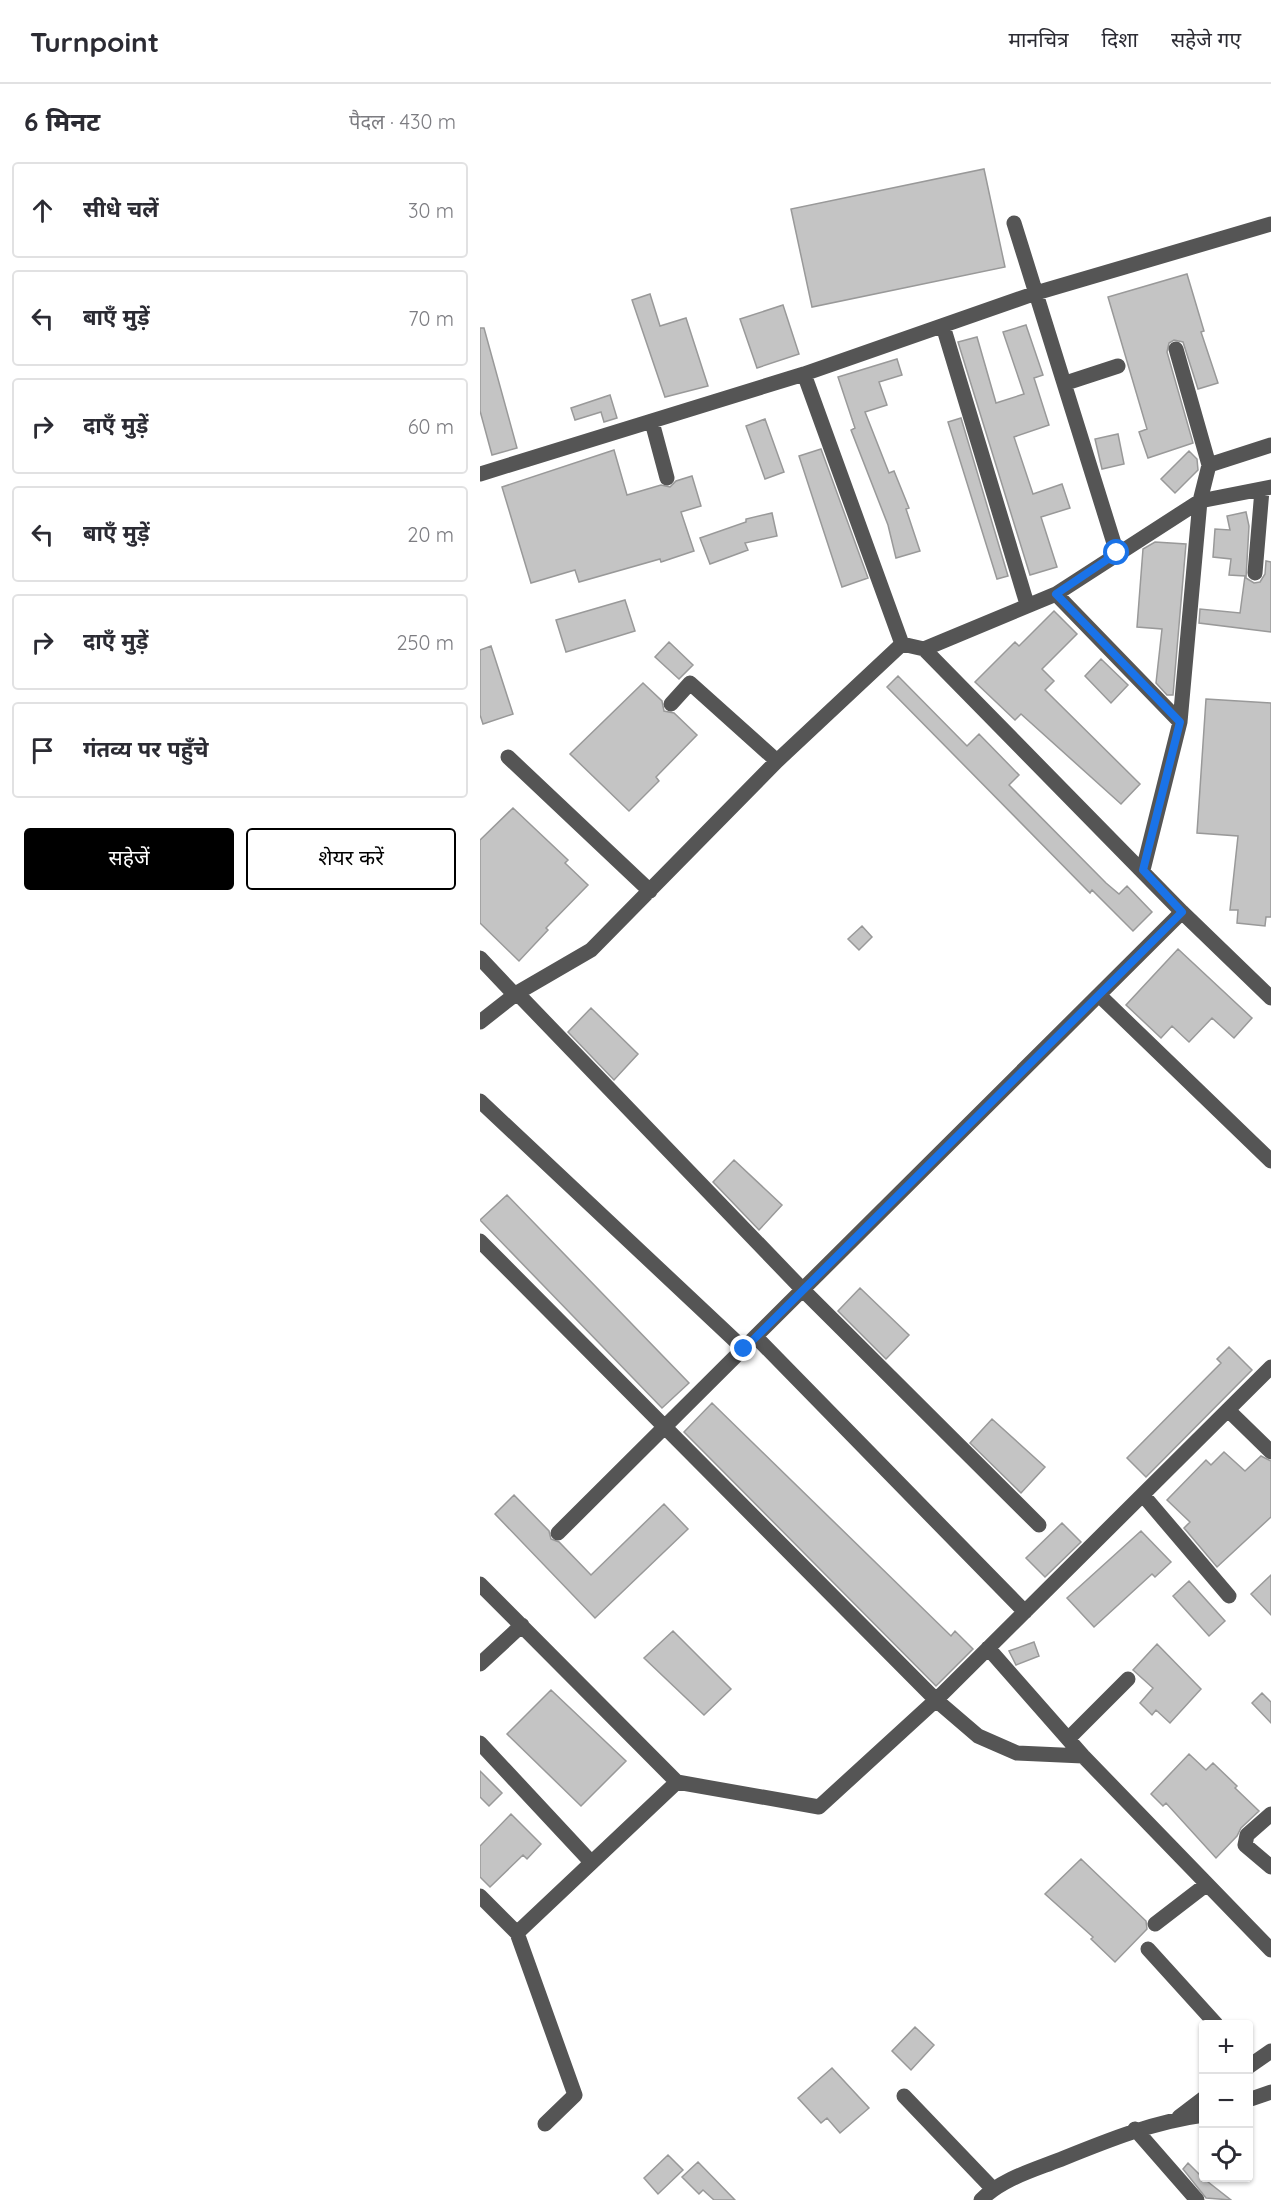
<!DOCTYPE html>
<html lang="hi">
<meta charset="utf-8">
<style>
:root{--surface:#fff;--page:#f2f2f3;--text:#2b2b33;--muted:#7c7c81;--line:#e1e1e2;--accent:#000}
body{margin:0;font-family:Quicksand,"Noto Sans Devanagari",sans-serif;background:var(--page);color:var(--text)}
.controls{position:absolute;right:18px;bottom:18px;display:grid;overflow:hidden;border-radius:6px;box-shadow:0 2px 4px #0004}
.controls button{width:54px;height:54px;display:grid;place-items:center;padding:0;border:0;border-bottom:2px solid var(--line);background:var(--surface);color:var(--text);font:30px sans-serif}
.stop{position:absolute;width:18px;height:18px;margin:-14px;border:4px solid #1a73e8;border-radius:50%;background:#fff}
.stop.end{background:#1a73e8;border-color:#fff;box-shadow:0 2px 6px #0008}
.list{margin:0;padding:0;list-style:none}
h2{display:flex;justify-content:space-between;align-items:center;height:78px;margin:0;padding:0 24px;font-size:26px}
h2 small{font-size:20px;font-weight:400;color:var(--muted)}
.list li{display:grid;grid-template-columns:39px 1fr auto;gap:18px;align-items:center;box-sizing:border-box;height:96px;margin:0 12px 12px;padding:0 12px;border:2px solid var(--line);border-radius:6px}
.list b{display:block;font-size:22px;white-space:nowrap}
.list em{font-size:20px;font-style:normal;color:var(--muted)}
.actions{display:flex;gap:12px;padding:18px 24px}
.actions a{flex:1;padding:14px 0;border:2px solid var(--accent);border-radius:6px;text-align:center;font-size:21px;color:var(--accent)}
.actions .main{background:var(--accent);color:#fff}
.icon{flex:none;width:33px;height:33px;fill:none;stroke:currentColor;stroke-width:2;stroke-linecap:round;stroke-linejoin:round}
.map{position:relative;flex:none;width:791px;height:2116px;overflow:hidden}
header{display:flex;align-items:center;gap:36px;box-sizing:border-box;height:84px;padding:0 30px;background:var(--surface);border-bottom:2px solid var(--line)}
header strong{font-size:28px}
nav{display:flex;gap:33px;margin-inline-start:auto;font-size:21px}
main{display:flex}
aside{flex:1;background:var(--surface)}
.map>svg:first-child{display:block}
</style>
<header>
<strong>Turnpoint</strong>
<nav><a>मानचित्र</a><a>दिशा</a><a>सहेजे गए</a></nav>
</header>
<main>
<aside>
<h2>6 मिनट<small>पैदल · 430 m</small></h2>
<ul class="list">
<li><svg class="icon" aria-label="ahead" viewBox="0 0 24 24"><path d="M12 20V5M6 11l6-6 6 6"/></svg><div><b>सीधे चलें</b></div><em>30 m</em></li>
<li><svg class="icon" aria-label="left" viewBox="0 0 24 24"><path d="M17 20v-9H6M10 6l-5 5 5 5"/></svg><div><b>बाएँ मुड़ें</b></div><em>70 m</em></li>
<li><svg class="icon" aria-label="right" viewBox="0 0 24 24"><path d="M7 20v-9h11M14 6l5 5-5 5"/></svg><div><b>दाएँ मुड़ें</b></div><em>60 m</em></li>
<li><svg class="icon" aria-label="left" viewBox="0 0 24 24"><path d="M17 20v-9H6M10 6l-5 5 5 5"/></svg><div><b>बाएँ मुड़ें</b></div><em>20 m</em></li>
<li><svg class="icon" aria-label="right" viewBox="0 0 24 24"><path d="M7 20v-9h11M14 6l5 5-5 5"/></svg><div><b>दाएँ मुड़ें</b></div><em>250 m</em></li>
<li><svg class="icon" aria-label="arrive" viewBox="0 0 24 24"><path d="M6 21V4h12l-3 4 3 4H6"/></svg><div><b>गंतव्य पर पहुँचे</b></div></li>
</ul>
<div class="actions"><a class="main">सहेजें</a><a>शेयर करें</a></div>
</aside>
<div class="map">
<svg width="791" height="2116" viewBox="0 0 791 2116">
<rect width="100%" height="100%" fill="#fff"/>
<path fill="#c4c4c4" stroke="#999" stroke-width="1.5" d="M504,85L525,183L332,223L311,125Z
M707,190L724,247L721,248L738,299L718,305L703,258L694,256L689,259L687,268L713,359L668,374L659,348L667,345L628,213Z
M170,210L180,242L206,234L228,302L185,313L152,216Z
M303,221L319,270L277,284L260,235Z
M546,241L563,291L554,294L569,341L534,353L553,410L582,400L590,424L561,433L577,483L550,491L478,258L497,253L516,319L544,310L523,248Z
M0,244H4L37,364L12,371L0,327Z
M417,275L422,291L399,298L407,321L385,328L409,389L414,387L429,424L426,425L440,467L416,474L408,441L371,346L375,344L358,293Z
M130,311L137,334L124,338L121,328L95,336L91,324Z
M481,334L528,492L517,495L468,338Z
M285,335L304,388L285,395L266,342Z
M638,350L644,380L622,385L615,355Z
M341,365L388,494L362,503L319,372Z
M134,366L147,411L181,401L190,403L196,397L212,392L221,422L201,428L214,467L181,478L180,475L99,498L95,486L51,499L22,403Z
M709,367L717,375L718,386L695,409L681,395Z
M766,428L769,442L766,494L774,499L780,498L785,490L786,477L791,478V548L719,539L720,525L760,529L765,492L749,491L751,475L733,473L735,445L750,446L747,432Z
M292,429L297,452L265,459L268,466L230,480L220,454L266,438V435Z
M675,458L706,460L693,611H687L676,599L682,545L657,543L663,465Z
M145,516L155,547L86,568L76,536Z
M574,527L597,550L562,585L574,597L565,606L660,700L641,720L541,630L535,636L495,598L535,558L539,562Z
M189,558L213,581L199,595L175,573Z
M11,562L33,630L3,640L0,631V566Z
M621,575L648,601L631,619L605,592Z
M418,592L487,662L499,650L539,691L529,701L626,799L639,810L647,802L672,828L653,847L612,806L610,809L407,603Z
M163,599L182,617L184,627L194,629L217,651L176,693L179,697L149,727L90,670Z
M726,615L791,619V833H786L785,842L757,839L758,826H750L758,752L717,749Z
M33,724L88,776L85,779L108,801L66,844L68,846L39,877L0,839V756Z
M382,842L392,853L379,866L368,855Z
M698,865L772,934L754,954L732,934L709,958L692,942L681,954L646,921Z
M111,924L158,970L134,996L88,948Z
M254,1076L302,1121L279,1146L233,1098Z
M27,1111L209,1299L182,1324L0,1136Z
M380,1204L429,1251L406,1275L358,1227Z
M749,1263L772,1286L666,1393L647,1374L741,1279L737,1275Z
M232,1319L471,1552L475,1547L493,1565L456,1602L204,1348Z
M512,1335L565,1383L541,1409L490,1359Z
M744,1368L765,1387L781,1372L791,1377V1433L737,1483L704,1444L710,1438L687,1416L726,1376L731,1381Z
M34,1411L69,1447L71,1455L79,1458L111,1491L184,1420L208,1445L115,1534L15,1430Z
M582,1439L601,1458L565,1493L546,1474Z
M661,1447L691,1478L675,1493L672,1490L614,1543L587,1514Z
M791,1491V1531L771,1510Z
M709,1497L745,1537L729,1552L693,1512Z
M193,1547L251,1605L224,1631L164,1574Z
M554,1558L559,1572L536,1581L529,1567Z
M677,1560L721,1605L690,1639L676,1626L672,1631L660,1619L673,1604L653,1586Z
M71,1606L146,1677L101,1722L27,1650Z
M782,1609L791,1618V1639L772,1619Z
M709,1670L726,1686L733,1679L757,1702L755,1704L779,1727L761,1744L757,1752L736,1774L686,1719L683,1722L671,1710Z
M0,1687L22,1709L9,1722L0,1713Z
M31,1730L61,1760L47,1775L43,1771L10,1803L0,1793V1762Z
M601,1775L666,1837L667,1845L635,1878L611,1855L613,1853L565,1810Z
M435,1943L454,1961L431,1986L412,1967Z
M352,1984L389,2024L360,2049L347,2034L341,2039L318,2014Z
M188,2071L203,2086L178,2110L164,2094Z
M218,2078L255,2116H234L223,2106L219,2110L202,2093Z
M708,2079L723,2094L751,2116L726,2114L703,2085Z"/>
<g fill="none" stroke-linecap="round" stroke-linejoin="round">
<path stroke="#555" stroke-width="15" d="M534,139L637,469
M463,242L547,520
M324,290L422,560
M586,299L638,282
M172,338L187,394
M729,381L791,361
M0,390L324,290L556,209L791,140
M775,489L782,406
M576,510L700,638
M444,565L702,828L791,914
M191,620L210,599L297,677
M28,673L170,807
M663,786L700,638L720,417L729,381L696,265
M0,874L35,911
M37,909L323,1206L559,1441
M619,911L791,1077
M0,938L37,909L111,866L297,677L422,560L444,565L576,510L720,417L791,403
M0,1017L264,1265
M0,1157L456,1616L498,1652L537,1669L603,1672
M276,1253L545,1528
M748,1326L791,1368
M663,1411L749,1512
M78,1449L702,828
M0,1500L197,1698
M508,1564L603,1672L791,1866
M0,1580L42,1541
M588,1655L648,1595
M0,1659L111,1778
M791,1730L767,1751L765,1761L791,1783
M0,1812L37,1849L95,2011L65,2040
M675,1840L727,1800
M37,1849L197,1698L339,1723L456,1616L791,1283
M668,1865L736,1940
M768,1983L791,1967
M424,2012L513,2105
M768,2016L791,2008
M699,2033L724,2014
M655,2045L717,2116
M501,2116C522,2095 551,2087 579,2076C626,2057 672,2038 724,2031"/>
</g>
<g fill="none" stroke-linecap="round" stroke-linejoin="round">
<path stroke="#1a73e8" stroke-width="8" d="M264,1265L702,828L663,786L700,638L576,510L637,469"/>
</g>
</svg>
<div class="controls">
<button>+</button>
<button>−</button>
<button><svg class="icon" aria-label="locate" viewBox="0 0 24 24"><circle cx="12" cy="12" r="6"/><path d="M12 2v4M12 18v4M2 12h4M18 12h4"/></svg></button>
</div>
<div class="stop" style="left:637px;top:469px"></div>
<div class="stop end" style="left:264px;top:1265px"></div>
</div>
</main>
